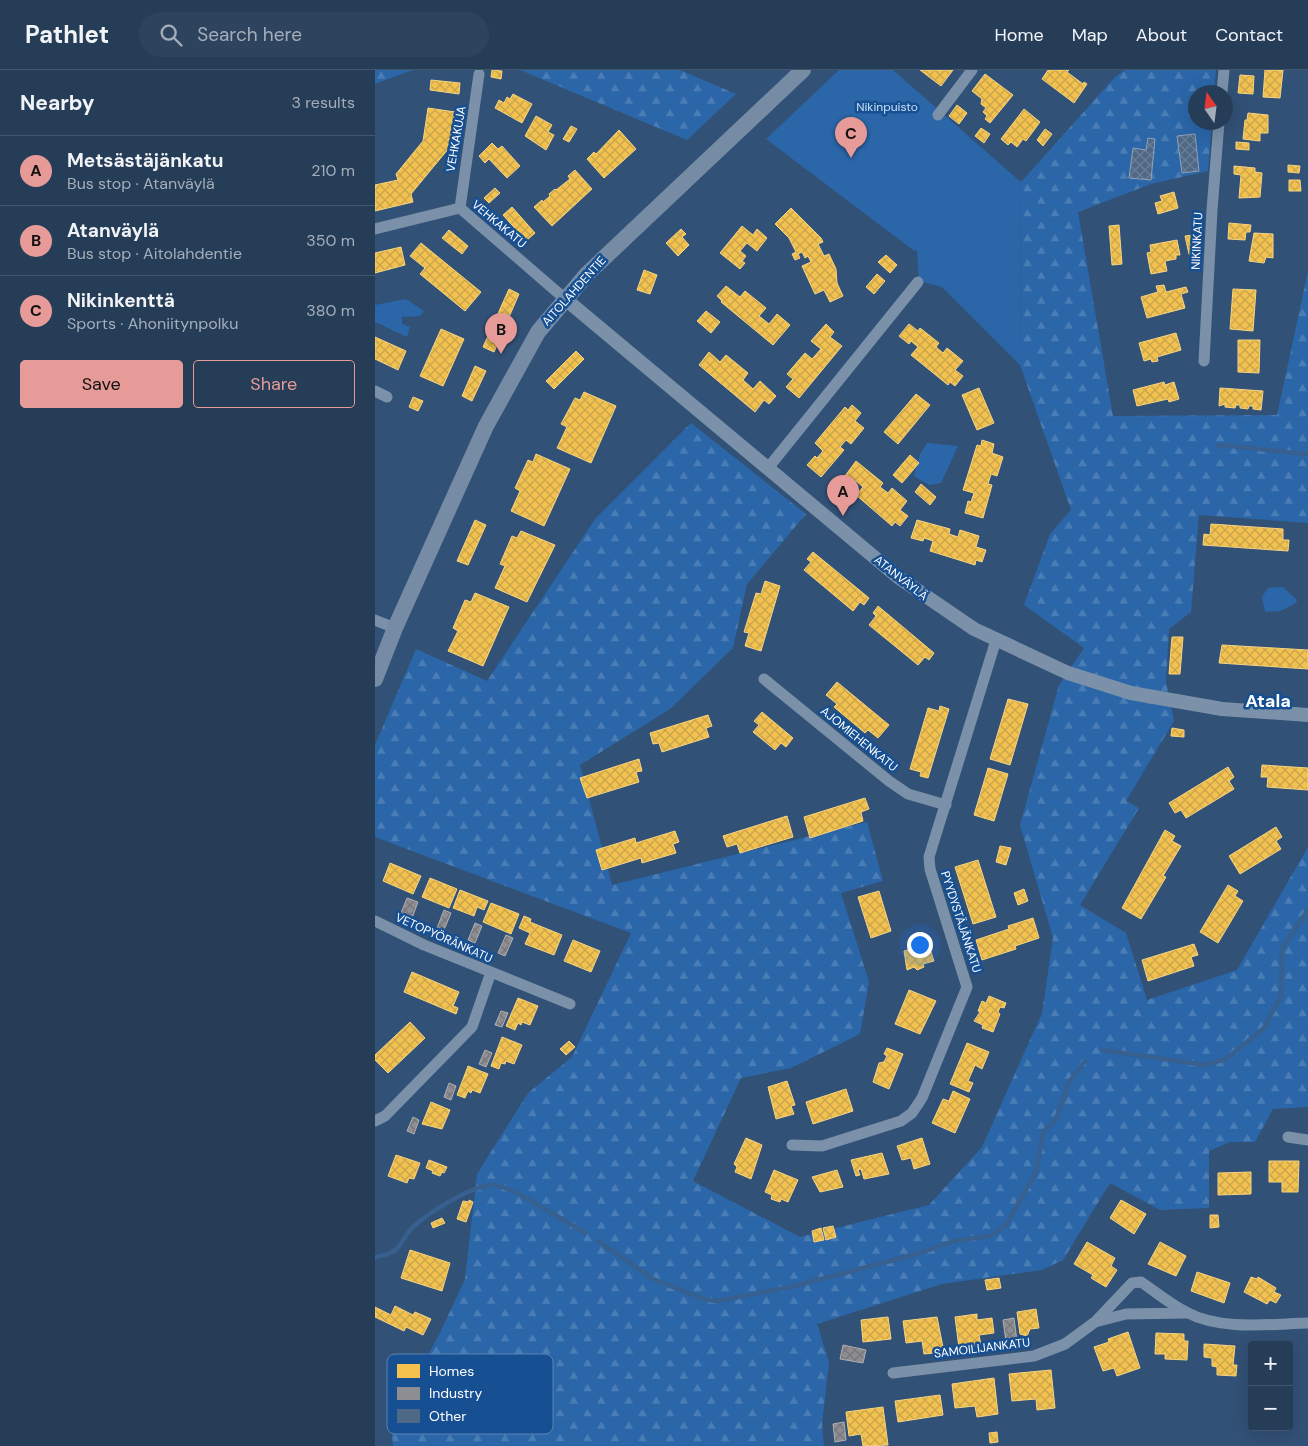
<!DOCTYPE html>
<meta charset="utf-8">
<style>
:root{--surface:#263d58;--page:#2e445e;--text:#f1f3f6;--muted:#a4aeba;--line:#42566e;--accent:#e69b98}
body{margin:0;font-family:"DM Sans",sans-serif;background:var(--page);color:var(--text)}
.controls{position:absolute;right:15px;bottom:15px;display:grid;overflow:hidden;border-radius:5px;box-shadow:0 5px 20px #0002}
.controls button{width:45px;height:45px;display:grid;place-items:center;padding:0;border:0;border-bottom:1px solid var(--line);background:var(--surface);color:var(--text);font:25px sans-serif}
.compass{position:absolute;left:813px;top:15px;width:45px;height:45px;border-radius:50%;background:var(--surface);box-shadow:0 5px 20px #0002;rotate:346deg}
.you{position:absolute;left:544px;top:874px;width:18px;height:18px;margin:-12px;border:4px solid #fff;border-radius:50%;background:#1a73e8;box-shadow:0 0 0 8px #1a73e833}
.badge{display:grid;place-items:center;width:32px;height:32px;border-radius:50%;background:var(--accent);color:#111;font-size:16px;font-weight:700}
.pin{position:absolute;translate:-50% -41px;filter:drop-shadow(0 1px 2px #0008)}
.pin::after{content:'';position:absolute;top:26px;width:18px;height:15px;background:inherit;clip-path:polygon(0 0,100% 0,50% 100%)}
.list{margin:0;padding:0;list-style:none}
h2{display:flex;justify-content:space-between;align-items:center;height:65px;margin:0;padding:0 20px;font-size:21px}
h2 small{font-size:16px;font-weight:400;color:var(--muted)}
.list li{display:grid;grid-template-columns:32px 1fr auto;gap:15px;align-items:center;box-sizing:border-box;height:70px;padding:0 20px;border-top:1px solid var(--line)}
.list b{display:block;font-size:19px;white-space:nowrap}
.list p{margin:0;font-size:16px;white-space:nowrap;color:var(--muted)}
.list em{font-size:16px;font-style:normal;color:var(--muted)}
.actions{display:flex;gap:10px;padding:15px 20px}
.actions a{flex:1;padding:11px 0;border:1px solid var(--accent);border-radius:5px;text-align:center;font-size:18px;color:var(--accent)}
.actions .main{background:var(--accent);color:#111}
.icon{flex:none;width:28px;height:28px;fill:none;stroke:currentColor;stroke-width:2;stroke-linecap:round;stroke-linejoin:round}
.map{position:relative;flex:none;width:933px;height:1376px;overflow:hidden}
header{display:flex;align-items:center;gap:30px;box-sizing:border-box;height:70px;padding:0 25px;background:var(--surface);border-bottom:1px solid var(--line)}
header strong{font-size:24px}
nav{display:flex;gap:28px;margin-inline-start:auto;font-size:18px}
.search{width:350px;height:45px;background:var(--page);display:flex;align-items:center;gap:12px;box-sizing:border-box;padding:0 18px;border-radius:28px;color:var(--muted);font-size:19px}
main{display:flex}
aside{flex:1;background:var(--surface)}
.map>svg:first-child{display:block}
</style>
<header>
<strong>Pathlet</strong>
<div class="search"><svg class="icon" aria-label="search" viewBox="0 0 24 24"><circle cx="10" cy="10" r="6"/><path d="M15 15l6 6"/></svg>Search here</div>
<nav><a>Home</a><a>Map</a><a>About</a><a>Contact</a></nav>
</header>
<main>
<aside>
<h2>Nearby<small>3 results</small></h2>
<ul class="list">
<li><span class="badge">A</span><div><b>Metsästäjänkatu</b><p>Bus stop · Atanväylä</p></div><em>210 m</em></li>
<li><span class="badge">B</span><div><b>Atanväylä</b><p>Bus stop · Aitolahdentie</p></div><em>350 m</em></li>
<li><span class="badge">C</span><div><b>Nikinkenttä</b><p>Sports · Ahoniitynpolku</p></div><em>380 m</em></li>
</ul>
<div class="actions"><a class="main">Save</a><a>Share</a></div>
</aside>
<div class="map">
<svg width="933" height="1376" viewBox="0 0 933 1376">
<defs>
<pattern id="forest-firs" width="22" height="20" patternUnits="userSpaceOnUse" patternTransform="scale(1.25)"><rect width="22" height="20" fill="#2a66a8"/><path d="M5 1l3.5 6h-7zM16 11l3.5 6h-7z" fill="#4a7db5"/></pattern>
<pattern id="homes-cross-hatch" width="8" height="8" patternUnits="userSpaceOnUse" patternTransform="scale(1.25)"><rect width="8" height="8" fill="#f2c14e"/><path d="M0 0l8 8M0 8l8-8" fill="none" stroke="#c8a44e"/></pattern>
<pattern id="industry-cross-hatch" width="8" height="8" patternUnits="userSpaceOnUse" patternTransform="scale(1.25)"><rect width="8" height="8" fill="#8d8d92"/><path d="M0 0l8 8M0 8l8-8" fill="none" stroke="#76767a"/></pattern>
<pattern id="building-cross-hatch" width="8" height="8" patternUnits="userSpaceOnUse" patternTransform="scale(1.25)"><rect width="8" height="8" fill="#4f6885"/><path d="M0 0l8 8M0 8l8-8" fill="none" stroke="#697f97"/></pattern>
</defs>
<rect width="100%" height="100%" fill="#325176"/>
<path fill="#2a66a8" d="M464,0H518L646,112L645,295L567,217L544,211L542,181L538,180L391,69Z
M31,229L49,241L45,246L27,247V254L35,257L32,267L0,252V235Z
M552,373L583,376L566,413L554,415L539,406L545,384Z
M908,517L922,530L921,533L906,541L890,542L887,527L893,518Z"/>
<path fill="url(#forest-firs)" d="M0,0H38L0,14Z
M145,0H305L361,24L312,70Z
M750,0H841L839,22H821V52L837,53L833,101L776,114L703,142L738,346L902,345L933,201V453L824,445L816,542L794,559L791,612L799,651L751,731L764,738L705,835L751,863L772,930L862,900L933,777V1037L898,1039L880,1072H855L834,1081V1138L785,1140L735,1113L688,1190L667,1200L567,1214L442,1254L454,1292L447,1354L449,1376H18L16,1354L65,1263L90,1209L102,1104L153,1023L197,987L256,863L0,767V675L41,579L112,611L220,449L316,353L431,444L372,514L358,578L295,639L205,695L237,815L492,752L508,811L466,823L494,912L485,964L416,998L366,1008L318,1111L425,1167L554,1135L607,1077L667,943L678,868L645,755L684,615L709,578L649,535L675,464L696,440L645,295L646,112L740,7Z"/>
<path fill="url(#homes-cross-hatch)" stroke="#f6d483" d="M117,0L127,1L126,9L116,7Z
M545,0H578L566,16Z
M673,0H694L692,2L708,14L709,12L712,14L699,33L667,9Z
M890,0H908L905,28L888,27Z
M610,4L638,25L615,53L610,49L612,46L608,42L611,38L606,34L607,29L597,21Z
M865,5L879,6L878,24L863,23Z
M56,10L85,13L84,24L55,20Z
M138,24L157,34L147,53L120,38L124,30L129,33L132,27L135,29Z
M582,35L592,43L584,54L574,46Z
M53,38L80,42L74,78L36,124L38,132L0,141V115L23,110L21,104L48,71Z
M649,39L665,52L651,71L648,69L642,77L636,72L633,75L626,69Z
M873,43L893,45V63H885V71L868,69L870,50H872Z
M161,46L177,55L173,62L179,65L171,80L150,66Z
M196,56L202,59L194,72L188,69Z
M606,58L615,64L609,73L600,66Z
M670,59L677,64L668,76L662,70Z
M244,60L261,79L229,108L212,89L219,82L221,84Z
M861,72L874,73V80L861,79Z
M117,73L123,79L127,76L145,96L132,108L114,89L110,93L104,86Z
M913,95L925,96L924,103L913,102Z
M859,96L880,98V102L887,103L885,127L864,128L866,105L859,104Z
M200,100L217,119L177,156L159,137L167,130L168,132L175,126L174,124L180,119L181,120L195,109L193,106Z
M914,110H925L926,121H914Z
M120,118L125,123L114,133L109,128Z
M799,122L803,138L783,144L780,133L787,131L785,126Z
M137,137L160,163L151,171L128,145Z
M416,138L446,168L448,172L443,174L449,186L454,184L461,199L462,213L468,226L455,232L449,220L440,224L427,196L436,192L433,186L430,188L427,182L423,184L425,188L420,190L417,184L421,182L414,168L400,154Z
M854,153L876,155L875,162H871L870,170L853,169Z
M744,155L747,194L737,195L734,156Z
M367,156L378,165L382,159L392,168L382,181L372,173L365,181L371,186L367,191L370,193L365,199L345,183Z
M306,159L311,164L307,167L314,175L303,186L291,173Z
M74,160L93,176L87,184L67,168Z
M879,163L898,164V188L891,187L889,193L874,191Z
M817,165L820,183L814,184L810,166Z
M802,170L805,185H801V189L790,191L792,201L776,204L772,183L776,182L775,175Z
M46,173L106,222L90,241L45,204L50,198L35,186Z
M26,177L30,195L0,203V183Z
M511,185L522,195L515,203L503,192Z
M269,200L282,205L275,224L262,220Z
M502,204L510,211L499,224L491,217Z
M789,215L791,222L811,217L813,222L806,224L810,238L772,248L766,227L783,222L781,216Z
M351,216L365,227L370,221L391,238L384,246L394,254L402,244L415,255L398,275L346,232L347,231L342,226Z
M134,219L144,224L119,282L108,277Z
M858,219L881,220L878,261L855,259Z
M331,241L345,252L336,263L322,251Z
M451,254L459,262L455,267L467,276L424,328L411,317L418,309L412,304L430,283L437,289L446,279L436,271Z
M534,254L543,261L545,258L564,273L561,277L568,283L572,278L588,291L580,300L588,306L580,316L575,312L573,315L536,285L543,277L536,271L534,274L524,266Z
M66,259L89,269L68,316L45,306Z
M801,263L806,280L782,287L783,291L777,292L776,289L769,291L764,273Z
M0,267L31,281L23,300L0,289Z
M863,270H885L884,303L863,302Z
M201,281L209,289L179,319L171,311Z
M334,282L345,292L351,285L373,303L368,310L378,319L385,311L401,326L394,334L389,330L380,342L324,295Z
M100,296L111,301L97,331L87,326Z
M789,312L790,315L799,312L804,329L794,332L793,329L762,336L758,320Z
M604,318L619,353L602,360L587,325Z
M845,318L888,321L886,340L878,339V336H874L873,339L865,338V335H861L860,338L850,337V334L844,336Z
M209,322L241,336L216,393L182,378L192,357L186,354L200,328L205,330Z
M541,324L555,335L523,374L509,362Z
M38,327L48,331L43,341L34,337Z
M477,335L486,343L480,351L489,358L476,374L471,370L465,377L469,380L446,407L432,395L440,386L442,388L448,381L440,373L470,337L473,340Z
M607,370L619,374L617,383L628,387L622,406L616,404L613,414L617,415L608,448L590,443L593,431L596,432L599,423L588,420L602,375L606,376Z
M161,384L195,399L169,456L136,441L145,421L140,418L153,390L158,392Z
M535,385L544,393L527,413L518,405Z
M481,391L508,413L505,417L513,423L517,418L532,431L525,440L533,446L525,456L520,452L517,456L481,425L488,417L481,411L479,413L470,406Z
M546,414L561,427L555,435L540,422Z
M100,450L111,455L93,495L82,491Z
M542,450L575,459L574,464L583,467L585,460L604,466L601,477L611,480L607,492L601,490L600,495L555,481L558,471L549,468L548,471L536,468Z
M836,454L908,459V470H914L913,481L828,475L829,464L835,465Z
M146,461L180,475L152,532L120,518L130,496L125,494L137,466L142,468Z
M438,482L494,528L489,535L485,532L478,541L429,500L436,492L432,489Z
M390,511L405,516L386,581L370,576L374,563L369,562L381,523L386,524Z
M100,523L134,537L108,596L73,581L83,561L78,558L90,530L96,532Z
M503,536L559,583L554,590L550,587L543,595L494,555L501,546L498,543Z
M797,567H808L805,604H794Z
M847,575L933,580V599L844,593Z
M462,612L514,655L503,668L493,660L490,663L459,637L462,634L451,625Z
M633,629L653,634L635,695L615,689Z
M565,636L574,639L553,708L545,706L546,702L535,699L553,638L564,641Z
M387,642L418,668L411,677L406,673L400,680L378,662L384,655L379,651Z
M333,645L337,656L331,658L334,667L287,682L284,673L278,674L275,663Z
M797,658L809,660V667L796,666Z
M264,689L267,701L261,702L264,712L212,728L205,708Z
M887,695L933,698V720L892,717L893,707H886Z
M853,697L859,707L854,711L859,719L811,748L806,740L800,743L794,733Z
M613,698L633,704L619,751L599,745Z
M490,728L494,739L486,742L488,751L435,768L429,747Z
M412,746L418,767L365,783L362,774L352,777L348,766Z
M901,757L907,767L901,771L906,779L865,804L854,786Z
M790,760L800,766L797,771L806,776L788,806L791,807L766,849L747,838Z
M300,761L304,772L298,774L301,783L267,793L266,788L227,800L221,780L260,768L261,773Z
M625,776L636,778L631,795L621,792Z
M603,790L621,847L598,854L580,797Z
M15,793L46,806L38,824L8,811Z
M55,808L82,819L74,838L47,827Z
M853,815L863,821L860,826L868,831L843,873L825,862Z
M649,819L653,831L643,835L639,823Z
M85,820L113,831L109,840L102,837L99,846L78,838Z
M504,821L516,861L496,868L483,827Z
M116,833L144,844L136,864L108,852Z
M149,846L156,849L155,852L187,865L179,885L150,874L155,863L144,858Z
M658,848L664,868L640,876L641,879L607,890L601,870L634,859L633,856Z
M198,870L225,881L216,902L189,891Z
M819,874L823,885L816,887L819,896L773,911L767,890Z
M545,876L546,879L554,876L559,891L548,894L549,897L542,900L539,897L532,900L529,881Z
M37,902L84,922L78,936L83,938L81,944L29,922Z
M534,920L561,931L545,964L520,954Z
M614,926L631,933L629,938L625,937L623,942L625,944L618,962L607,958L608,955L599,951L605,942L603,941L607,931L611,933Z
M143,928L163,936L155,955L147,952L146,955L143,953L140,960L131,956Z
M35,952L50,968L13,1003L0,990V985Z
M127,967L147,975L139,994L131,991L130,994L126,993L124,999L116,996Z
M194,971L200,977L191,985L185,979Z
M592,973L614,982L607,999L600,995L593,1011L598,1013L594,1022L575,1014Z
M512,978L528,984L514,1019L498,1012L504,993L509,992L512,986L509,984Z
M93,996L113,1004L105,1023L97,1020L96,1023L93,1021L90,1028L82,1025Z
M412,1011L420,1035L416,1036L419,1044L401,1049L393,1017Z
M471,1019L478,1041L438,1054L431,1032Z
M578,1021L595,1029L580,1063L557,1053L568,1029L574,1031Z
M56,1032L75,1040L67,1059L47,1054Z
M371,1068L387,1075L376,1109L360,1102L362,1097L359,1094Z
M547,1068L555,1094L539,1099L536,1088L527,1090L522,1076Z
M507,1083L514,1104L489,1109L486,1099L483,1100L485,1105L481,1106L476,1090Z
M21,1085L45,1093L39,1109L34,1108L32,1113L13,1106Z
M54,1090L72,1097L69,1103L67,1102L65,1106L57,1103L58,1101L51,1098Z
M894,1091H924L923,1122H907V1112H894Z
M399,1100L423,1110L413,1132L406,1129L405,1132L396,1129L397,1125L390,1122Z
M462,1100L468,1117L445,1122L437,1107Z
M876,1102V1124L843,1125V1103Z
M94,1130L98,1132L91,1152L82,1149L88,1131L94,1132Z
M746,1130L771,1144L759,1164L735,1148Z
M835,1145H843L844,1157L835,1158Z
M67,1148L70,1153L58,1158L56,1153Z
M458,1156L461,1167L451,1170L448,1158Z
M446,1158L449,1170L439,1172L437,1161Z
M712,1172L740,1188L736,1196L742,1200L731,1217L716,1208L718,1205L699,1194Z
M785,1172L811,1186L801,1206L773,1194Z
M35,1180L75,1193L67,1221L26,1208Z
M822,1202L855,1213L849,1233L816,1221Z
M876,1207L882,1209L883,1207L901,1218L899,1222L906,1225L901,1233L895,1230L892,1234L869,1222Z
M624,1208L626,1218L612,1220L610,1210Z
M20,1236L38,1245L40,1242L56,1249L48,1265L31,1257L29,1261L0,1247V1237L16,1245Z
M661,1239L664,1258L655,1259L652,1266L645,1264L642,1242Z
M602,1244V1250L617,1248L619,1263L604,1265L606,1275L584,1278L580,1247Z
M513,1247L516,1269L488,1272L486,1250Z
M562,1247L569,1282L549,1284L547,1271L531,1273L528,1251Z
M753,1262L765,1298L742,1306L739,1298L728,1301L719,1277L734,1272L733,1269Z
M781,1263L809,1264V1271H813L812,1290L790,1289V1284H780Z
M829,1274L860,1276L858,1295H862L861,1306L842,1305V1297L837,1296V1288L829,1287Z
M676,1300L680,1338L662,1340L661,1329L637,1331L634,1304Z
M619,1308L623,1344L602,1347L600,1336L580,1338L577,1314Z
M565,1325L568,1345L523,1352L520,1331Z
M508,1337L513,1375L488,1376L486,1364L474,1366L471,1342Z
M622,1362L623,1372L615,1373L614,1363Z"/>
<path fill="url(#industry-cross-hatch)" stroke="#afafb3" d="M32,828L43,832L37,848L26,843Z
M69,840L76,843L69,860L62,858Z
M100,853L107,856L100,873L93,870Z
M131,865L138,868L130,886L123,883Z
M126,941L133,943L127,957L120,955Z
M110,980L117,983L111,997L104,994Z
M74,1013L81,1016L76,1030L69,1027Z
M38,1047L44,1050L39,1064L32,1061Z
M639,1248L642,1271L631,1272L628,1250Z
M468,1275L491,1280L488,1293L465,1289Z
M469,1352L471,1370L460,1372L458,1354Z"/>
<g fill="none" stroke-linecap="round" stroke-linejoin="round">
<path stroke="#37608f" stroke-width="4.5" d="M843,376L847,375L930,384L933,382
M727,980L830,995L851,989L889,958L906,926L907,878L933,840
M223,1171L278,1209L331,1230L343,1231L415,1217L542,1184L579,1171L615,1166L631,1155L652,1118L662,1099L668,1062L681,1049L694,1012L710,991
M0,1187C32,1181 21,1173 39,1156C55,1142 98,1114 120,1115C134,1115 195,1154 210,1163"/>
</g>
<path fill="url(#building-cross-hatch)" stroke="#8fa1b6" d="M820,64L824,101L807,103L802,66Z
M773,68L780,69L776,110L754,108L758,78L771,80Z"/>
<g fill="none" stroke-linecap="round" stroke-linejoin="round">
<path stroke="#7a91a9" stroke-width="11" d="M847,22L849,0
M563,45L597,0
M85,138L104,4
M0,159L85,138L189,228
M829,291L837,140L844,52
M0,321L12,327
M393,398L543,212
M0,550L20,558
M389,609L514,711L533,724L571,735
M0,851L49,875L116,902L97,957L10,1046L0,1051
M116,902L195,934
M913,1067L933,1070
M417,1075L447,1076L526,1051L537,1043L547,1028L592,917L555,799L554,787L621,570
M721,1251L757,1213L766,1212C781,1222 795,1234 811,1242C846,1261 895,1254 933,1253
M518,1303L659,1286L690,1274L720,1252L751,1244L811,1243"/>
<path stroke="#7a91a9" stroke-width="14" d="M189,228L523,507L599,559L693,603L756,623L847,639L933,645"/>
<path stroke="#768ca5" stroke-width="16" d="M0,609L20,558L111,356L163,262L212,204L428,0"/>
</g>
<g text-anchor="middle" dominant-baseline="central" stroke-width="5" stroke-linejoin="round" paint-order="stroke">
<g font-size="12" fill="#cbe2fb" stroke="#164f92">
<text x="512" y="37">Nikinpuisto</text>
</g>
<g font-size="12" fill="#fff" stroke="#164f92">
<text transform="translate(81 69) rotate(-80)">VEHKAKUJA</text>
<text transform="translate(124 154) rotate(40)">VEHKAKATU</text>
<text transform="translate(822 171) rotate(-87)">NIKINKATU</text>
<text transform="translate(199 221) rotate(-48)">AITOLAHDENTIE</text>
<text transform="translate(526 508) rotate(38)">ATANVÄYLÄ</text>
<text transform="translate(484 669) rotate(39)">AJOMIEHENKATU</text>
<text transform="translate(586 852) rotate(72)">PYYDYSTÄJÄNKATU</text>
<text transform="translate(69 868) rotate(24)">VETOPYÖRÄNKATU</text>
<text transform="translate(607 1278) rotate(-7)">SAMOILIJANKATU</text>
</g>
<g font-size="18" font-weight="bold" fill="#fff" stroke="#164f92">
<text x="893" y="631">Atala</text>
</g>
</g>
<rect x="12" y="1284" width="166" height="80" rx="8" fill="#164f92" stroke="#5c84b3" stroke-width="1"/>
<rect x="22" y="1294" width="23" height="14" fill="#f2c14e"/>
<rect x="22" y="1317" width="23" height="13" fill="#8d8d92"/>
<rect x="22" y="1339" width="23" height="14" fill="#4f6885"/>
<g font-size="14" fill="#fff">
<text x="54" y="1306">Homes</text>
<text x="54" y="1328">Industry</text>
<text x="54" y="1351">Other</text>
</g>
</svg>
<div class="controls">
<button>+</button>
<button>−</button>
</div>
<svg class="compass" viewBox="-18 -18 36 36"><path d="M0-13l5 13h-10z" fill="#e53935"/><path d="M0 13l5-13h-10z" fill="#a4aeba"/></svg>
<div class="you"></div>
<div class="pin badge" style="left:468px;top:446px">A</div>
<div class="pin badge" style="left:126px;top:284px">B</div>
<div class="pin badge" style="left:476px;top:88px">C</div>
</div>
</main>
